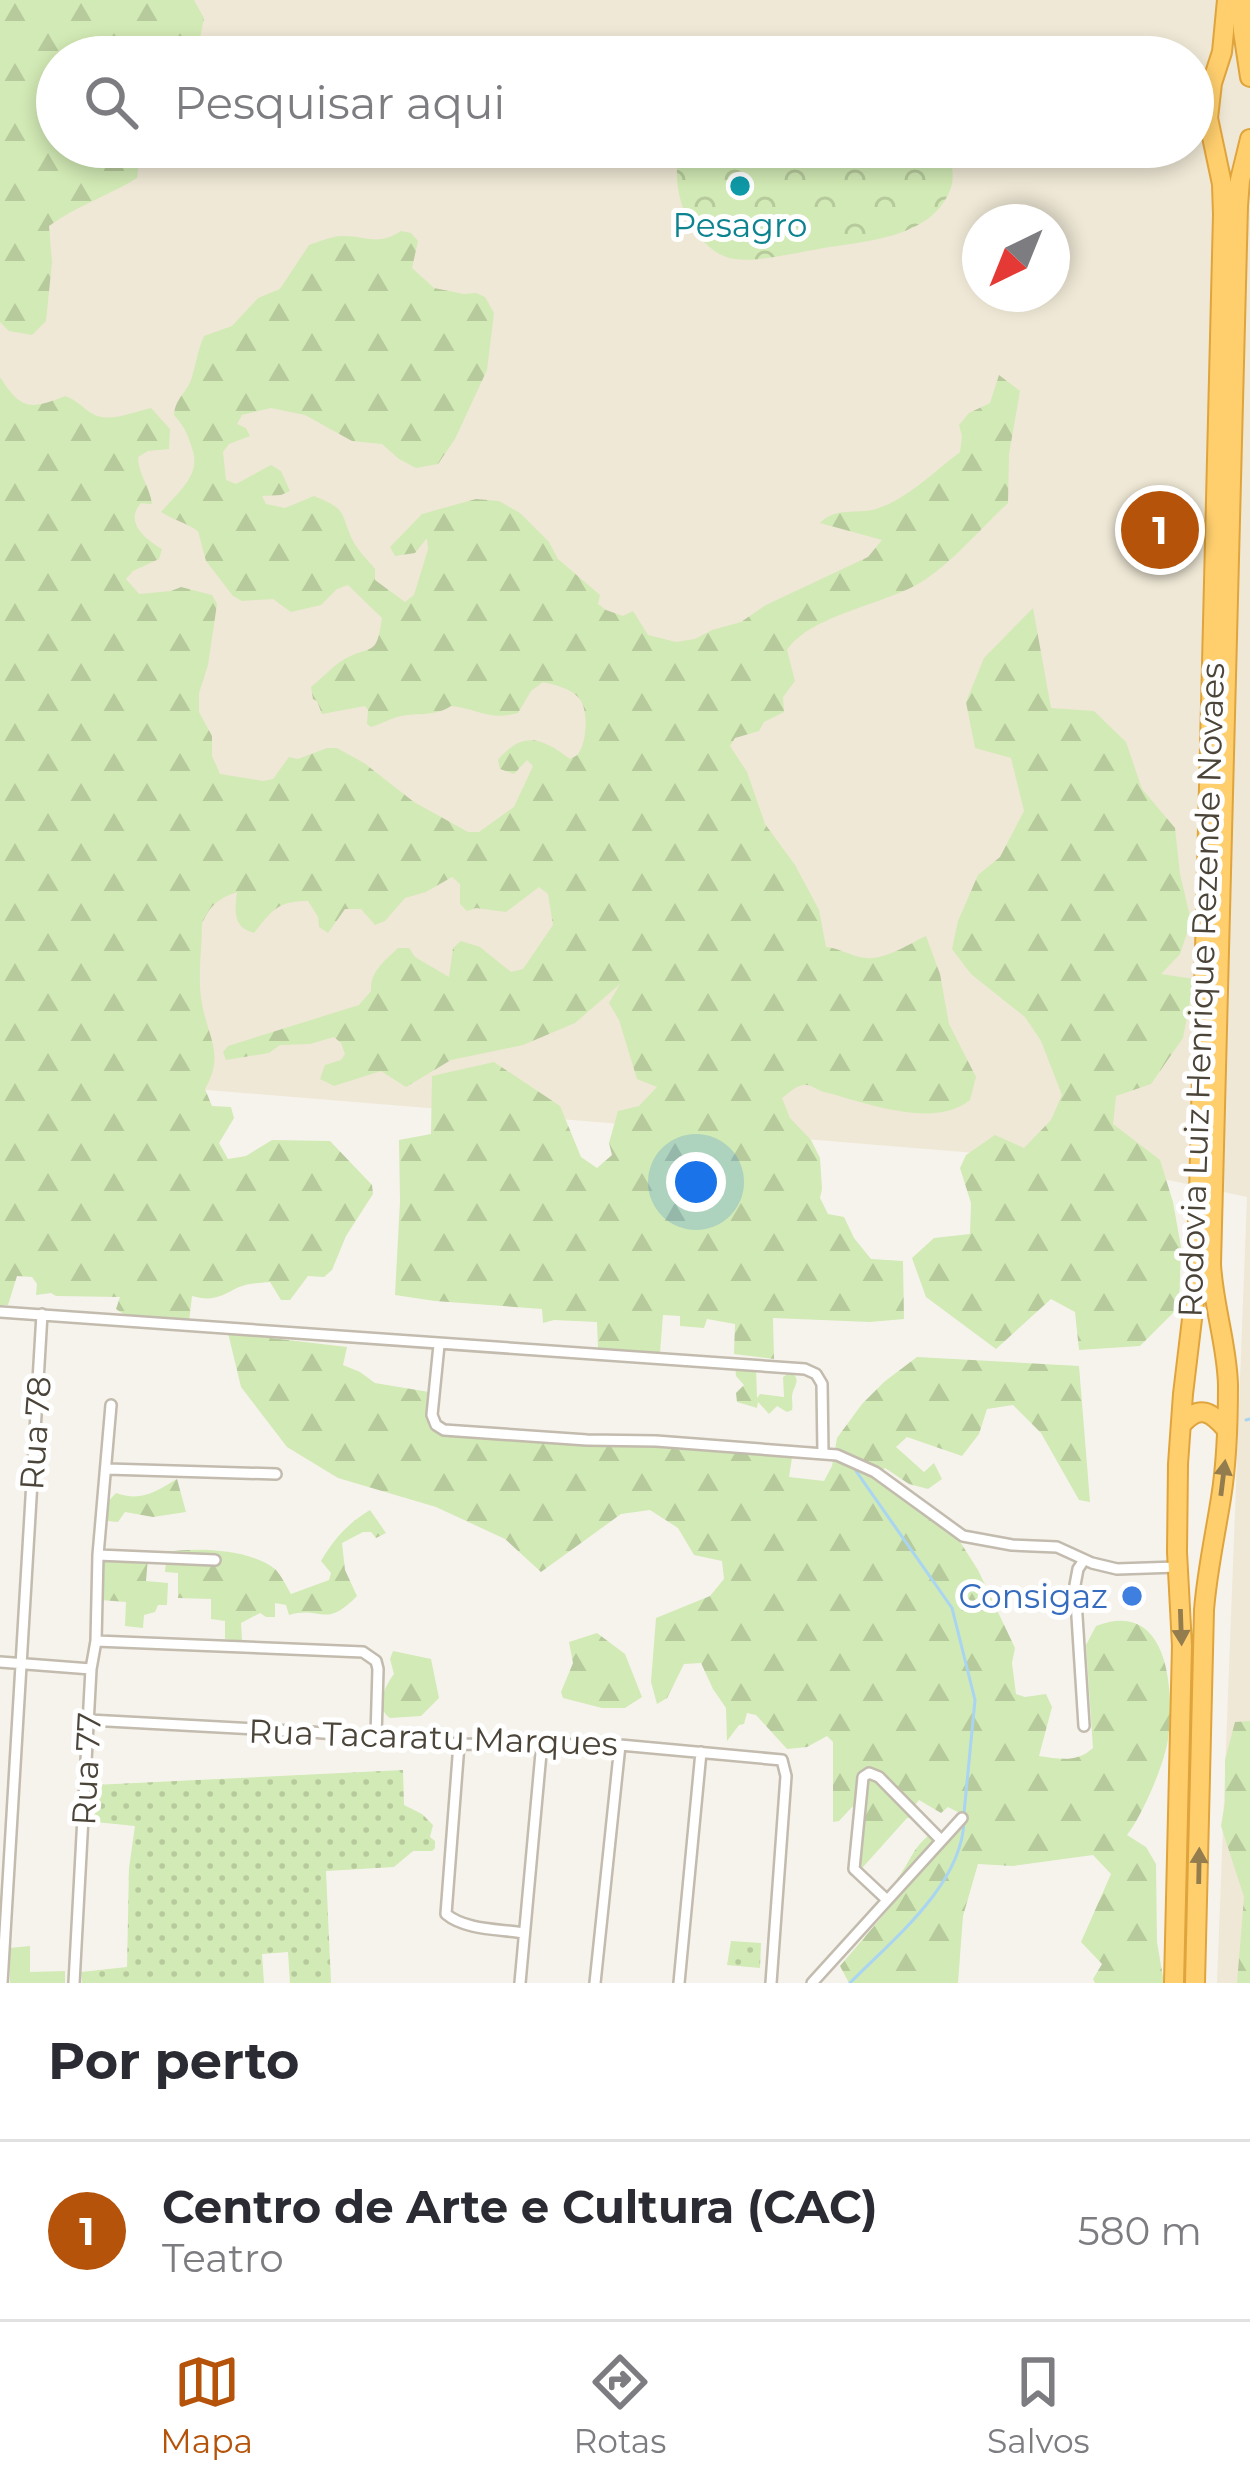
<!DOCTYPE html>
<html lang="pt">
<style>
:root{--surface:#fff;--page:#f7f7f7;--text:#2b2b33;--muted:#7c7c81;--line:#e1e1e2;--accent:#b45309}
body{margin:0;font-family:Montserrat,sans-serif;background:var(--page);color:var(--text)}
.compass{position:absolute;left:962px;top:204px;width:108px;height:108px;border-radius:50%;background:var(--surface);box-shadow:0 6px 18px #0003;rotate:223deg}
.you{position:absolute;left:696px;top:1182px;width:42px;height:42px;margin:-30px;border:9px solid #fff;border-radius:50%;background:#1a73e8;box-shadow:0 0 0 18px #1a73e833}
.badge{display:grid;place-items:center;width:78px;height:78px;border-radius:50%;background:var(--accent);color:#fff;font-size:39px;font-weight:700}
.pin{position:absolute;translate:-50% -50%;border:6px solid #fff;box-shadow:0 3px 12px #0006}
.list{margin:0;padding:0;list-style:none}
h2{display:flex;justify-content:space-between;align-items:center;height:156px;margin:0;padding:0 48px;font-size:51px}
h2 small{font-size:39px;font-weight:400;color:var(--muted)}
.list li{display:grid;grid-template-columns:78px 1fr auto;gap:36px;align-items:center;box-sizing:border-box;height:180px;padding:0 48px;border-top:3px solid var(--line)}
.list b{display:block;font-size:45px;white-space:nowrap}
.list p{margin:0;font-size:39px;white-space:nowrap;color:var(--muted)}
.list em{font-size:39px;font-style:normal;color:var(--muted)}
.icon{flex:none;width:66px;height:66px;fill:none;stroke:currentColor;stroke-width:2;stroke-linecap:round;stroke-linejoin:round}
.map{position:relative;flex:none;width:1250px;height:1983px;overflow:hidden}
.search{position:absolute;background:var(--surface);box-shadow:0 6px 18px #0003;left:36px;right:36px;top:36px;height:132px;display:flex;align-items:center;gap:30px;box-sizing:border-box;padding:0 42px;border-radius:66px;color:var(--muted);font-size:45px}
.sheet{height:336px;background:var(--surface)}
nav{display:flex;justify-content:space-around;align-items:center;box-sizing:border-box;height:168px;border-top:3px solid var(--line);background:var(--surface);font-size:33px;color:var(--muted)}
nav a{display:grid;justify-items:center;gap:6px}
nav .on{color:var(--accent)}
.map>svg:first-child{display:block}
</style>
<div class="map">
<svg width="1250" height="1983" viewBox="0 0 1250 1983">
<defs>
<pattern id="grass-dots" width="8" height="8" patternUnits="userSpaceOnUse" patternTransform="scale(3)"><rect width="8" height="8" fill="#d2eab5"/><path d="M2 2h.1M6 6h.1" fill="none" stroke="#b6ca9c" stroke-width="1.8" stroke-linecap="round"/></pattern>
<pattern id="forest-firs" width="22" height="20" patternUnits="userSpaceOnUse" patternTransform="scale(3)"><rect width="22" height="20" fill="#d2eab5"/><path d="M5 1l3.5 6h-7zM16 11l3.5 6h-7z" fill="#b6ca9c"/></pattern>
<pattern id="park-crowns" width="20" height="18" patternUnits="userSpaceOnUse" patternTransform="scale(3)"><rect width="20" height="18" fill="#d2eab5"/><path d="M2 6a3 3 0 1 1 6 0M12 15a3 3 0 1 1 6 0" fill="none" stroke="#b6ca9c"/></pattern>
</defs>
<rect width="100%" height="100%" fill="#f6f3ec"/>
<path fill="#efe8d6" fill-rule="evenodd" d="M0,0H1250V1983H1217L1247,1197L1085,1162L0,1073ZM57,57H1193V147H57ZM980,222H1052V294H980Z"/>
<path fill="url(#grass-dots)" d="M403,1770L404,1805L422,1814L433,1825L430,1837L435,1841V1848L432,1851H413L394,1867L326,1871L331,1983H290L288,1952L262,1954L264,1983H82L81,1972L127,1967L129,1868L135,1826L95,1822L94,1785Z
M731,1941L761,1943L760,1968L727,1965Z"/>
<path fill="url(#forest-firs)" d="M0,0H194L204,18L197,53L186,55L175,48L155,57H57V147H141L137,178C108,196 76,206 49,226L52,262L46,321L32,335L9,331L0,322Z
M401,231L411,233L418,241L412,268L434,288L464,294L476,293L485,297L494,313L487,370L455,439L438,464L416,468L399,459L382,444L352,441L305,415L271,408L242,415L237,424L246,428L250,436L229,444L223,452L226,480L236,484L271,465L281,471L290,491L281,495L262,496L266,504L285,508L314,496C345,509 340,509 351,537C356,549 368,560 375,569V580L405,602L414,595L428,549L427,538L415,553L395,556L390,547L422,514L476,499L499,501L520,513L549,542L558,559L600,595L598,604L606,610L623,616L633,611L648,635L676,642L695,639L712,630L741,622L766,605L868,557L882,540L820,523C837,506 855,515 876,509C906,500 935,471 960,452L962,436L959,425L969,413L990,403L999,375L1020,391L1009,454L1008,503C981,528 954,561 923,581C887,604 810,615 787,650L795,681L783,697L784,712L764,722L759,731L735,738L730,746L747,772L765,824L795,865L819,910L826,947C840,948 852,957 866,958C885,960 909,944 926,936L940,974L949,1024L976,1077L970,1100C933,1130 865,1102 824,1092C818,1090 813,1086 807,1085C797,1084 790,1092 782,1098L790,1118L811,1140L820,1158L822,1189L820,1198L828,1214L844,1217L854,1238L871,1259L903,1261L904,1319L870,1322L773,1318L774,1359L734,1354L735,1324L707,1319L704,1328L680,1326V1316L663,1315L660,1353L598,1349L597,1322L554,1320L543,1323L542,1309L435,1301L395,1295L400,1201L399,1140L431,1134L432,1076L494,1062L560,1106L581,1157L597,1168L612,1155L609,1143L618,1111L639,1106L657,1087L637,1079L619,1020L609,1003L620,984L575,1023L523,1045L451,1060L406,1087L381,1071L334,1086L320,1079L325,1065L341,1060L345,1054L341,1043L334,1037L310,1044L280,1045L269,1053L226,1060L223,1052L228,1046L359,1005L371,991C370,971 385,961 398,948H409L415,957L449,977L453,948L461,941L480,947L511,972L523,969L553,925L548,894L539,887L506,912L476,908L467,911L460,904V884L452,877L426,892L405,898L385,921L375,925L361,909H345L328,933L319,927L318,917L308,901C278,901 272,910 254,933C232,927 235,910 237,892C219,898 209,906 202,924C202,950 197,978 202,1004C208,1038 225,1054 205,1089L212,1106L231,1107L234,1118L219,1143L228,1159L246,1156L272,1140L330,1141L372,1185L373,1194L346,1236L332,1270L324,1277L308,1276L290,1300H281L270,1282C260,1283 248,1283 239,1287C221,1296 213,1302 192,1296L189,1322C165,1320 134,1324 116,1309L120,1297L56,1296L51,1293L36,1295L37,1284L32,1277L17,1276L8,1305H0V377C21,410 30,410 65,396C76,400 81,406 91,413C107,424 133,412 151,408L170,429L169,449L148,451L138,457C138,474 150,487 152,504L141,503C124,522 145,539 162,549L159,559L133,571L126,579L139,594L171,591L181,587L212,595L217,604L208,665L199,693V712L212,736V756L220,774L263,781L273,779L289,757L298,759L327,748H337L364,763L414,802L468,832H479L514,807L533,766L527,760L514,774L500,769L498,760C523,730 542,738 570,759C572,757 576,757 578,754C587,743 589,709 579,698C570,688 555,685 543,682L531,691L518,713C489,721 479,709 451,706C436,716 419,713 401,716C391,718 381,724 371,727L367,724L368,710L365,706L322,714L317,701L313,699L311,687C321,679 332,667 343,660C373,643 376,659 382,618L348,585L337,589L321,605L291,612L273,599L242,601L233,596L206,561L198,531C186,523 174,520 161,512C177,493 200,477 193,451C187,433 186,429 174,415C175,398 188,392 192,377C196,363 198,350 204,336L232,326L258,298L280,289L309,245C318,242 330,237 340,236C365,235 377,247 401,231Z
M1033,608L1051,708L1094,711L1126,742L1142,789L1175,828L1180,874L1191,921L1180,954L1161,974L1194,979L1183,1038L1151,1084L1116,1096L1113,1124L1160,1160L1173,1202L1181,1247L1179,1307L1140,1346L1079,1350L1075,1312L1051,1299L996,1349L926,1297L912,1258L934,1238L970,1234L971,1203L960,1168L966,1155L995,1135L1024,1148L1051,1120L1062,1095L1041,1041L1025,1017L971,974L952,949L958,921L978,875L1000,857L1024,811L1011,758L975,748L966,702L984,658Z
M228,1333L347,1347L343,1365L360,1372L375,1383L429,1392L435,1431C554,1444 673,1447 792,1458L789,1477L824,1481L832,1466L837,1438L862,1404L884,1382L917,1357L1079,1366L1090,1502L1079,1500L1041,1433L1013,1405L987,1409L979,1434L962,1456L907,1437L896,1447L924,1472L934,1463L942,1479L928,1489L909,1484L885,1468L876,1475L957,1537L978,1570L1015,1648L1012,1663L1016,1694L1025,1697L1046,1694L1052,1707L1039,1756C1060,1759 1077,1763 1093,1748L1086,1645L1096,1626C1168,1598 1175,1689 1168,1739C1165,1763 1142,1816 1127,1835L1146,1847L1156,1864L1157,1942L1164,1983H1095L1093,1979L1102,1964L1081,1942L1111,1874L1093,1855L1013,1866L978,1864L963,1916L958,1983H849L840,1966L903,1892L897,1879C909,1864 912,1849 928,1836L948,1840L967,1817L948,1807L941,1813L919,1800L911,1810V1818H907L855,1876H851L849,1874L858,1810L852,1807L839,1821L833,1822V1742L827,1736L807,1747L787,1749L756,1715L747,1713L744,1724L739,1725L727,1741L726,1708L713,1689L701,1663L684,1664L667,1698L657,1704L651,1682L656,1618L710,1596L724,1579L722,1561L694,1555L678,1528L650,1510L621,1514L541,1572L505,1539L436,1507L338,1478L287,1447L241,1387Z
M735,1366L756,1367L757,1398L760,1394L784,1397L783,1377L791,1372C803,1381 792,1386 792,1398C792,1402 793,1406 792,1410L787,1412L777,1406L769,1414L758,1402L757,1408L737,1402L736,1393L744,1385L736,1376Z
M177,1479L186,1512L153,1517L125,1512L118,1522L107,1521C102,1509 107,1502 116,1493C141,1502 155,1492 177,1479Z
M370,1510L386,1533L376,1538L371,1532H363L342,1543L345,1570L357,1596C324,1630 322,1605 289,1615L286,1605L275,1603V1617H266L260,1613L241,1623L242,1641L225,1639V1621L211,1619V1599L178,1598V1573L165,1572L167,1552C197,1547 250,1549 275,1569C281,1575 287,1587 291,1594L329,1580L331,1573L321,1561C334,1539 348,1523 370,1510Z
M104,1554L148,1558L146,1581L168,1583L167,1605H158L155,1612L144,1615L143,1628L125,1626L126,1602L101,1600Z
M597,1633L625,1654L642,1697L625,1708H602L563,1698L561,1692L573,1663L569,1642Z
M393,1651L431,1659L439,1698L421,1716L390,1718C374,1707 385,1686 394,1674L390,1659Z
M1250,1721V1983H1237L1244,1897L1221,1826L1225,1802V1760L1235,1722Z
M30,1946V1972L65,1971V1983H10L9,1948Z"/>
<path fill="url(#park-crowns)" d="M683,147H949C951,158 954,173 952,184C937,239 863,241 818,249C794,253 748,265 726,257C689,243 665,182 683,147Z"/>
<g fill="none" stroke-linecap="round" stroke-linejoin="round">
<path stroke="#a9d4f2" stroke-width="3" d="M1246,1420L1250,1419
M856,1471L952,1608L975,1700L964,1813
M850,1983C892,1940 961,1886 964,1822"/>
<defs>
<path id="street" d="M0,1312L805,1369L816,1374L822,1384L823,1454
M439,1345L432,1415L436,1425L444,1430L587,1440L656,1441L837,1455L875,1472L963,1536L1012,1545L1057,1547L1092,1563L1117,1569L1177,1567
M107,1469L276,1474
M98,1555L215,1560
M96,1641L363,1652L376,1661L378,1669L376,1737
M0,1662L91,1669
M89,1720L311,1732L459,1744L620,1745L782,1760L786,1776L771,1983
M1084,1726L1075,1585L1078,1569L1084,1560
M459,1744L446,1914C465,1930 499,1929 523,1933
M886,1899L854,1869L863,1777L869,1773L879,1777L941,1840
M2,1983L42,1314
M74,1983L91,1669L96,1641L98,1555L111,1405
M520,1983L542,1742
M595,1983L620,1745
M679,1983L701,1752
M812,1983L962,1818"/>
<path id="highway" d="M1242,0L1243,31L1250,77
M1181,1425C1199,1404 1211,1411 1227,1430
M1174,1983L1182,1646L1177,1552L1178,1464L1183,1394L1195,1294L1199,1195L1223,215L1222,184L1208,118L1212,83L1222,52L1227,0
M1195,1983L1204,1610C1207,1572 1215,1536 1221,1498C1227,1461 1228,1423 1228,1385C1227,1344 1213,1305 1211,1264L1238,206L1240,180L1250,139"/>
</defs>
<use href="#street" stroke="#c2bbae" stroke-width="14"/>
<use href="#highway" stroke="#e0a43c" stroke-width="22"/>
<use href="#street" stroke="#fff" stroke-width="9"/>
<use href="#highway" stroke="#ffcf6e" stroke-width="18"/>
</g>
<defs><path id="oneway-solid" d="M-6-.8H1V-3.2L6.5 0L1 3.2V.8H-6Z" transform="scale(3)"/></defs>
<g fill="#937c4e">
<use href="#oneway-solid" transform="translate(1223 1478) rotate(-83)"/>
<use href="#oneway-solid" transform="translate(1181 1627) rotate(88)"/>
<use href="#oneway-solid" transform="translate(1199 1866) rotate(-89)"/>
</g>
<circle fill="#0f9aa8" stroke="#fff" stroke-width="4.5" cx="740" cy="186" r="12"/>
<circle fill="#3f7fe0" stroke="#fff" stroke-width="4.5" cx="1132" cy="1596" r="12"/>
<g text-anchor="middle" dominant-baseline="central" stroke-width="10" stroke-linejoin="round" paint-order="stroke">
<g font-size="33" fill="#0d838f" stroke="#fff">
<text x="740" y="225">Pesagro</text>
</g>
<g font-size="33" fill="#4b4439" stroke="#fff">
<text transform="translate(1201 990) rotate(-88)">Rodovia Luiz Henrique Rezende Novaes</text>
<text transform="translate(35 1433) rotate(-86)">Rua 78</text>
<text transform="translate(433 1737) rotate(2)">Rua Tacaratu Marques</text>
<text transform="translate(86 1769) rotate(-87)">Rua 77</text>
</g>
<g font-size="33" fill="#366cbe" stroke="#fff" text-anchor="end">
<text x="1108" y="1596">Consigaz</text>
</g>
</g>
</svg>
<svg class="compass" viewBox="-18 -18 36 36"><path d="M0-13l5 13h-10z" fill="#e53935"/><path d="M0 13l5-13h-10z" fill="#7c7c81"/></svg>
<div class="you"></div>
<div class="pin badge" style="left:1160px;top:530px">1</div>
<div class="search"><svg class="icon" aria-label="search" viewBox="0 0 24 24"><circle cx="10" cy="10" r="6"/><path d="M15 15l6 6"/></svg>Pesquisar aqui</div>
</div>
<section class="sheet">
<h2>Por perto<small></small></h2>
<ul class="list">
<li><span class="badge">1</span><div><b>Centro de Arte e Cultura (CAC)</b><p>Teatro</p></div><em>580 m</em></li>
</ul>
</section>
<nav>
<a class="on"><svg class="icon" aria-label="map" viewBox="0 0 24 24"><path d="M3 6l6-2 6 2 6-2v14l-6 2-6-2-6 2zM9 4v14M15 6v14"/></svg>Mapa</a>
<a><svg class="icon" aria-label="directions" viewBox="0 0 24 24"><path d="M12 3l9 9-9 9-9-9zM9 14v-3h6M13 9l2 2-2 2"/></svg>Rotas</a>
<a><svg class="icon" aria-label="saved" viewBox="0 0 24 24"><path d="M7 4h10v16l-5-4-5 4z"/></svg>Salvos</a>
</nav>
